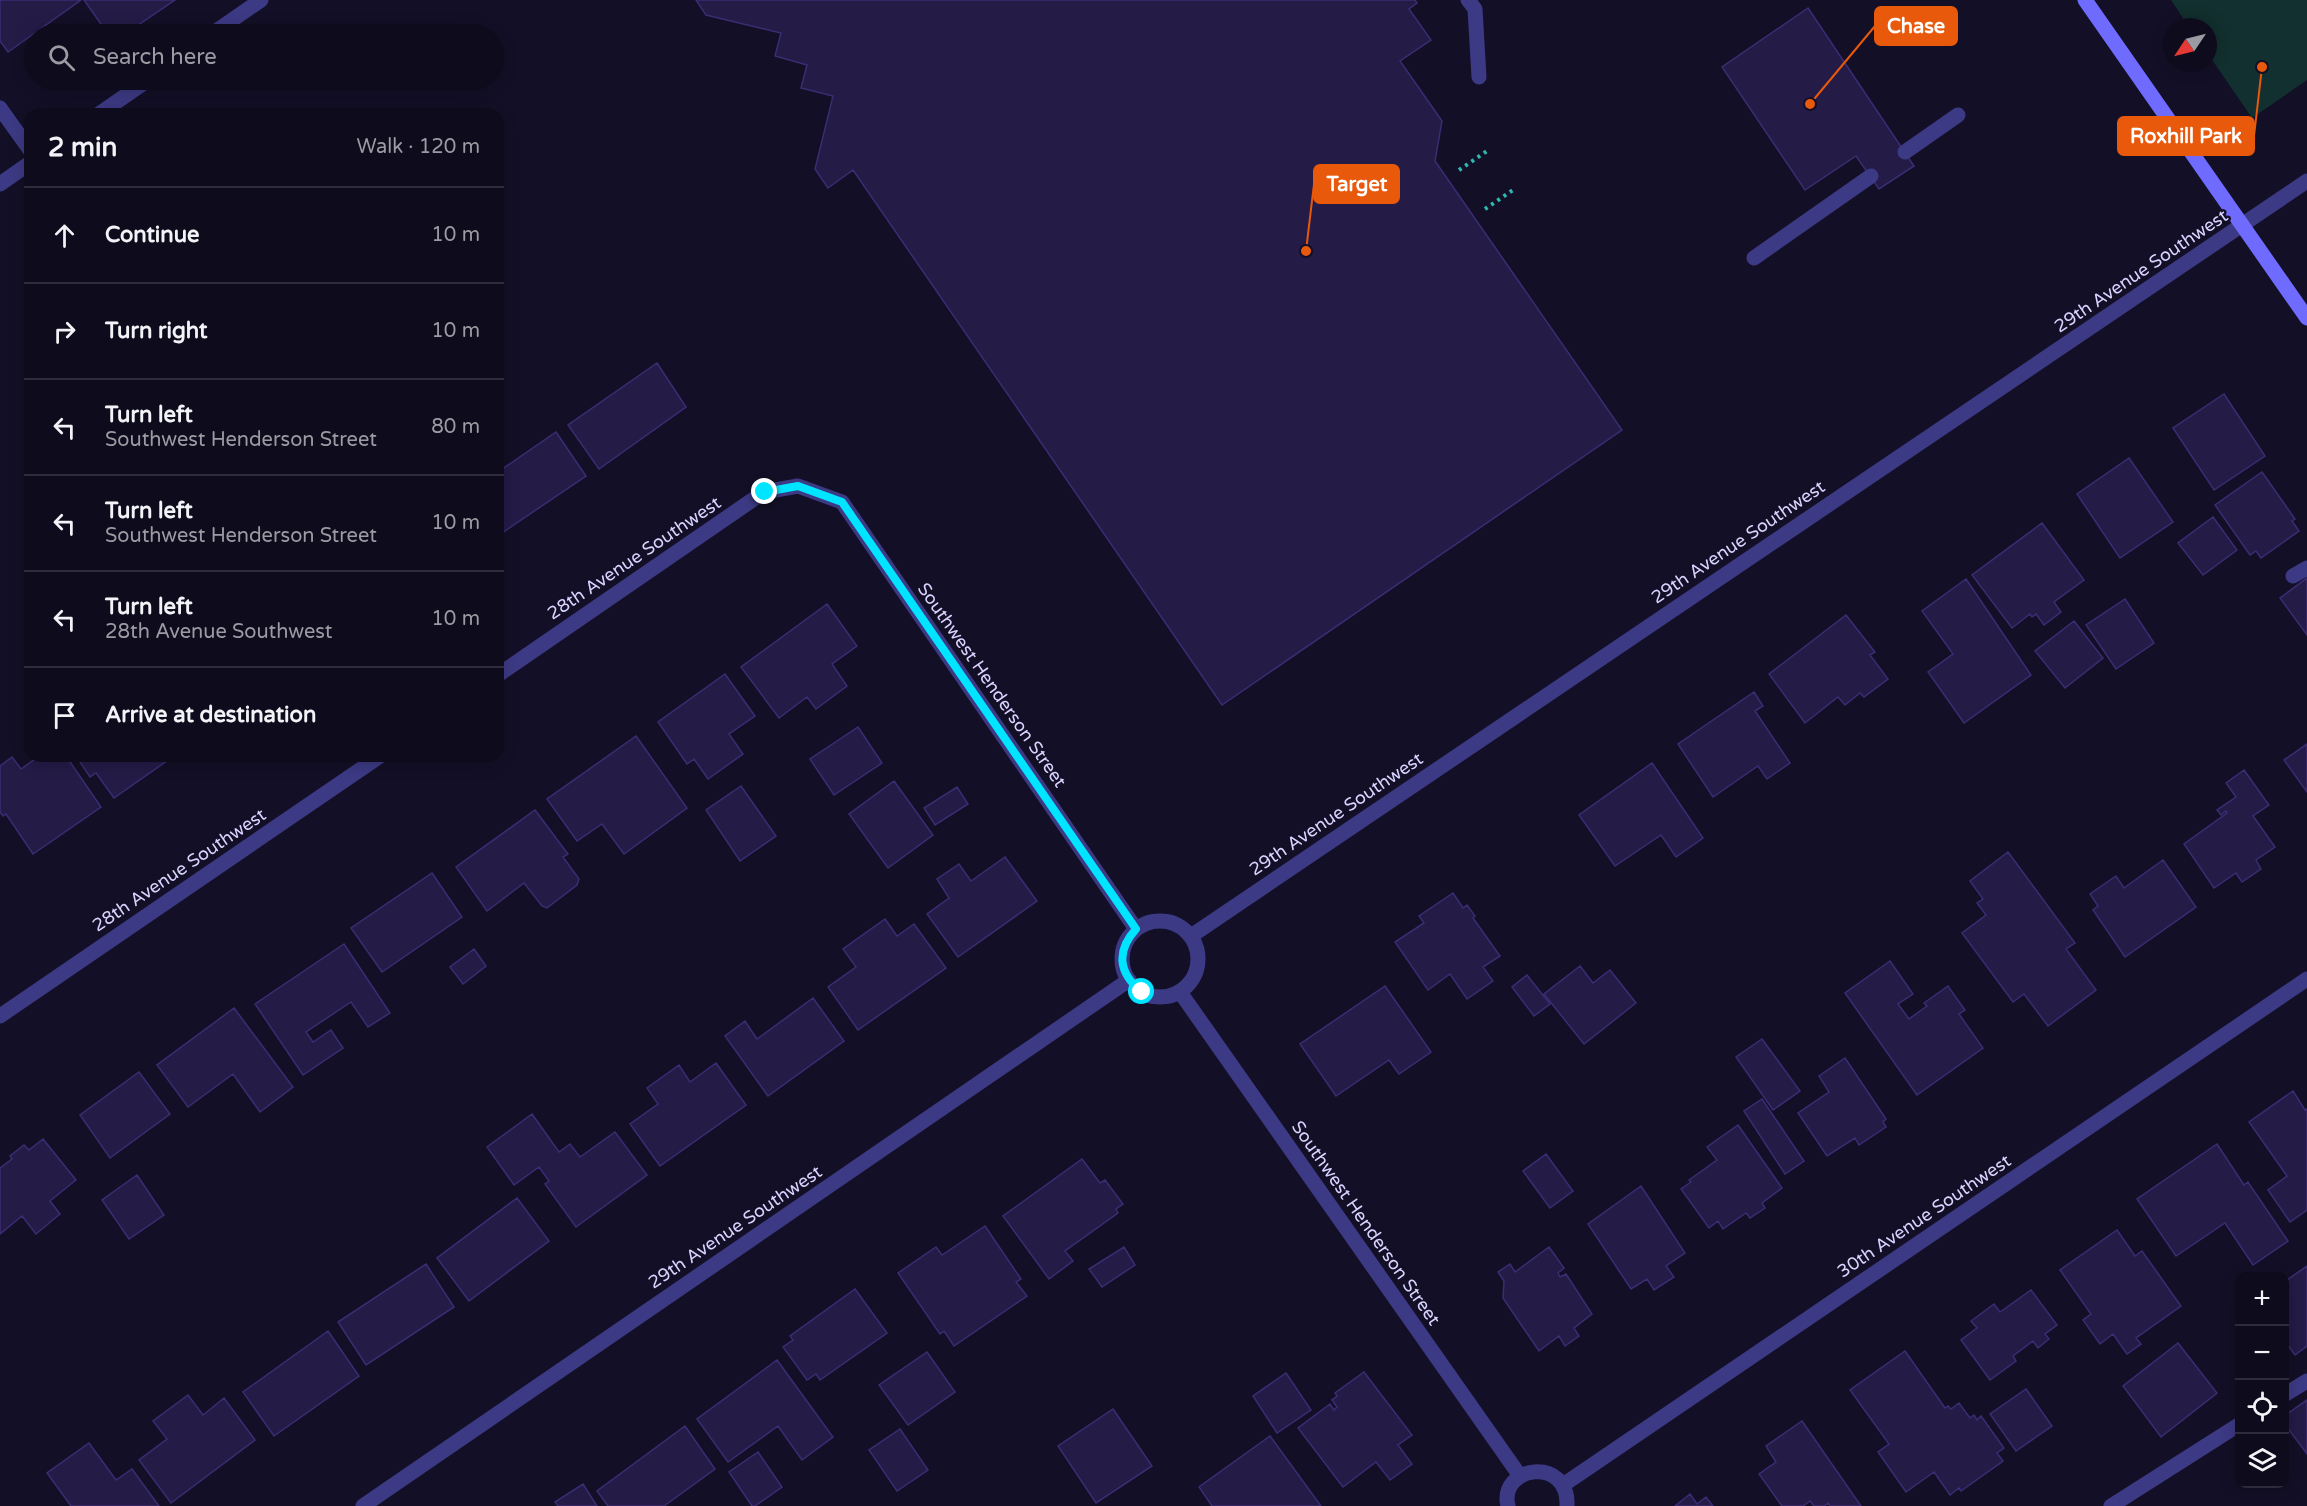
<!DOCTYPE html>
<meta charset="utf-8">
<style>
:root{--surface:#0e0b1c;--page:#1c1929;--text:#f1f3f6;--muted:#9b9ba3;--line:#2e2b3b}
body{margin:0;font-family:"Varela Round",sans-serif;background:var(--page);color:var(--text)}
.controls{position:absolute;right:18px;bottom:18px;display:grid;overflow:hidden;border-radius:12px;box-shadow:0 3px 15px #0003}
.controls button{width:54px;height:54px;display:grid;place-items:center;padding:0;border:0;border-bottom:2px solid var(--line);background:var(--surface);color:var(--text);font:30px sans-serif}
.compass{position:absolute;left:2163px;top:18px;width:54px;height:54px;border-radius:50%;background:var(--surface);box-shadow:0 3px 15px #0003;rotate:235deg}
.stop{position:absolute;width:18px;height:18px;margin:-14px;border:4px solid #00e5ff;border-radius:50%;background:#fff}
.stop.end{background:#00e5ff;border-color:#fff;box-shadow:0 2px 6px #0008}
.list{margin:0;padding:0;list-style:none}
h2{display:flex;justify-content:space-between;align-items:center;height:78px;margin:0;padding:0 24px;font-size:26px}
h2 small{font-size:20px;font-weight:400;color:var(--muted)}
.list li{display:grid;grid-template-columns:39px 1fr auto;gap:18px;align-items:center;box-sizing:border-box;height:96px;padding:0 24px;border-top:2px solid var(--line)}
.list b{display:block;font-size:22px;white-space:nowrap}
.list p{margin:0;font-size:20px;white-space:nowrap;color:var(--muted)}
.list em{font-size:20px;font-style:normal;color:var(--muted)}
.icon{flex:none;width:33px;height:33px;fill:none;stroke:currentColor;stroke-width:2;stroke-linecap:round;stroke-linejoin:round}
.map{position:relative;flex:none;width:2307px;height:1506px;overflow:hidden}
.search{position:absolute;background:var(--surface);box-shadow:0 3px 15px #0003;left:24px;top:24px;width:480px;height:66px;display:flex;align-items:center;gap:15px;box-sizing:border-box;padding:0 21px;border-radius:33px;color:var(--muted);font-size:22px}
.panel{position:absolute;background:var(--surface);box-shadow:0 3px 15px #0003;left:24px;top:108px;width:480px;height:654px;border-radius:18px}
.map>svg:first-child{display:block}
</style>
<div class="map">
<svg width="2307" height="1506" viewBox="0 0 2307 1506">
<rect width="100%" height="100%" fill="#130f26"/>
<path fill="#12302f" d="M2171,0H2307V80L2252,118L2208,54V27H2189Z"/>
<path fill="#241b47" stroke="#3b2d73" stroke-width="1.5" d="M0,0H81L8,52L0,41Z
M84,0H175L125,34H108Z
M696,0H1415L1417,3L1409,9L1431,40L1400,61L1442,121L1435,161L1622,430L1222,705L853,170L828,188L815,169L833,96L801,88L807,65L775,56L781,33L706,15Z
M1808,8L1914,166L1879,189L1856,156L1805,190L1722,67Z
M657,363L686,407L599,469L568,425Z
M2224,394L2265,456L2214,490L2173,428Z
M556,432L586,476L502,533L498,527V472Z
M2129,458L2173,522L2120,558L2077,494Z
M2262,472L2295,519L2292,521L2299,531L2261,558L2256,551L2250,555L2215,505Z
M2213,517L2237,550L2203,575L2178,543Z
M2042,523L2084,580L2054,602L2061,612L2044,625L2036,614L2032,617L2030,614L2012,628L1972,575Z
M2307,578V635L2280,598Z
M1966,579L2031,675L1964,723L1928,672L1953,654L1922,611Z
M2125,599L2154,643L2116,669L2086,625Z
M827,604L857,646L832,664L847,686L816,709L807,697L779,718L741,667Z
M1846,615L1875,652L1870,655L1888,679L1864,697L1860,693L1845,705L1838,697L1805,723L1769,674Z
M2074,621L2103,658L2065,688L2035,651Z
M725,674L755,716L729,734L743,754L708,779L694,759L687,764L658,722Z
M1754,692L1763,706L1755,711L1790,763L1767,779L1758,766L1713,797L1678,744Z
M858,727L882,763L834,795L810,759Z
M636,736L687,808L624,854L602,824L577,841L547,799Z
M2307,744V792L2284,760Z
M33,756H66L101,807L33,854L6,814L3,816L0,812V766L12,757L21,769L35,759Z
M76,756H174L114,798L96,773L90,777Z
M1652,763L1703,838L1676,857L1661,835L1615,866L1579,815Z
M2244,770L2269,805L2253,816L2275,847L2256,860L2261,869L2242,882L2236,873L2214,888L2184,844L2227,813L2226,811L2221,815L2217,810L2236,797L2226,783Z
M894,781L933,835L888,868L849,814Z
M741,786L776,836L740,861L706,810Z
M957,787L968,804L935,825L924,808Z
M535,810L568,854L563,857L579,879L577,885L547,908L542,906L524,883L487,911L456,867Z
M2008,852L2075,943L2066,949L2096,990L2048,1026L2024,994L2013,1002L1962,933L1986,915L1977,903L1983,899L1970,881Z
M1005,857L1037,901L958,957L927,914L949,898L937,879L959,864L971,881Z
M2163,860L2196,907L2125,957L2093,910L2098,906L2090,894L2116,876L2124,888Z
M432,873L462,917L382,972L351,928Z
M1453,893L1463,908L1467,905L1475,916L1473,918L1500,956L1483,967L1493,981L1467,999L1450,974L1428,990L1395,942L1424,923L1419,916Z
M885,919L897,936L914,924L946,968L858,1030L828,987L856,967L843,949Z
M344,944L390,1013L368,1027L351,1002L306,1032L313,1042L331,1030L343,1048L303,1075L255,1004Z
M474,949L486,966L463,984L450,967Z
M1890,961L1913,994L1898,1004L1909,1019L1927,1006L1924,1003L1948,986L1965,1010L1959,1014L1983,1048L1917,1095L1845,993Z
M1580,966L1593,983L1610,970L1636,1003L1584,1044L1544,994Z
M1527,975L1550,1004L1534,1016L1512,987Z
M1385,986L1431,1052L1399,1074L1389,1060L1336,1096L1300,1044Z
M813,998L844,1041L768,1096L725,1036L745,1021L757,1039Z
M234,1008L293,1087L260,1112L233,1074L188,1107L157,1065Z
M1762,1039L1800,1091L1773,1110L1736,1057Z
M1845,1058L1886,1119L1883,1122L1886,1127L1859,1145L1855,1138L1827,1156L1798,1113L1829,1092L1819,1076Z
M716,1063L746,1105L660,1166L630,1124L658,1104L647,1088L679,1065L690,1082Z
M139,1072L170,1114L110,1158L80,1115Z
M2293,1091L2305,1110L2307,1109V1210L2290,1222L2268,1190L2287,1176L2249,1122Z
M1762,1099L1804,1161L1785,1174L1744,1111Z
M532,1114L559,1152L570,1144L580,1157L615,1132L647,1175L576,1227L545,1184L549,1181L539,1167L514,1185L487,1147Z
M1738,1125L1782,1188L1762,1203L1765,1208L1750,1218L1746,1213L1723,1229L1718,1221L1709,1228L1681,1189L1691,1182L1689,1180L1717,1160L1707,1147Z
M43,1139L76,1180L50,1201L60,1214L36,1234L22,1216L0,1234V1168L12,1159L10,1156L24,1145L29,1150Z
M2217,1144L2244,1185L2248,1182L2288,1241L2253,1265L2225,1223L2176,1256L2137,1199Z
M1546,1154L1573,1191L1550,1208L1523,1171Z
M1082,1159L1100,1183L1105,1180L1123,1204L1116,1209L1118,1213L1065,1251L1073,1261L1049,1279L1003,1216Z
M137,1175L164,1215L129,1239L102,1200Z
M1641,1186L1685,1253L1666,1266L1674,1277L1654,1290L1647,1279L1631,1289L1588,1224Z
M517,1198L549,1241L469,1301L437,1258Z
M985,1226L1021,1279L1016,1282L1027,1296L954,1346L944,1331L940,1334L898,1273L936,1247L942,1255Z
M2117,1230L2135,1256L2142,1251L2181,1306L2136,1338L2141,1344L2127,1354L2113,1334L2100,1344L2083,1320L2091,1314L2060,1270Z
M1124,1247L1135,1265L1102,1287L1089,1269Z
M1549,1247L1564,1268L1558,1273L1560,1277L1566,1274L1592,1314L1574,1328L1579,1336L1565,1346L1559,1336L1539,1351L1503,1298L1504,1281L1498,1272L1510,1264L1515,1272Z
M426,1264L454,1307L366,1365L338,1322Z
M2307,1266V1346L2295,1355L2284,1340V1282Z
M855,1289L887,1333L820,1380L816,1374L807,1380L783,1347L793,1340L790,1336Z
M2031,1290L2057,1325L2045,1334L2049,1339L2038,1348L2033,1341L2013,1356L2016,1361L1990,1380L1961,1340L1977,1328L1971,1321L1994,1304L2000,1312Z
M328,1331L359,1376L274,1436L243,1392Z
M2178,1343L2217,1393L2161,1437L2123,1386Z
M1905,1351L1945,1408L1948,1406L1951,1409L1959,1403L1970,1418L1974,1415L1977,1420L1981,1416L2004,1448L1997,1453L2003,1461L1961,1491L1959,1488L1950,1495L1934,1472L1906,1492L1878,1452L1889,1444L1850,1390Z
M927,1352L955,1392L908,1425L879,1385Z
M777,1360L833,1437L802,1460L778,1426L728,1462L697,1419Z
M1364,1372L1412,1435L1398,1445L1412,1464L1390,1480L1376,1462L1343,1487L1298,1428L1330,1404L1334,1410L1337,1407L1332,1400L1337,1396L1335,1393Z
M1286,1373L1311,1410L1277,1433L1253,1396Z
M2026,1389L2052,1426L2016,1451L1990,1414Z
M188,1395L203,1415L224,1398L255,1440L171,1503L139,1460L167,1439L153,1421Z
M2307,1400V1454L2284,1423V1416Z
M1113,1409L1152,1466L1096,1503L1058,1446Z
M1802,1421L1861,1506H1830L1828,1503L1824,1506H1814L1810,1501L1803,1506H1782L1759,1474L1776,1462L1766,1446Z
M685,1426L715,1469L664,1506H608L597,1491Z
M900,1429L928,1470L897,1491L869,1450Z
M1270,1436L1321,1506H1212L1199,1487Z
M89,1443L116,1480L132,1469L159,1506H71L47,1473Z
M758,1452L782,1487L755,1506H752L729,1472Z
M583,1484L597,1506H558L555,1502Z
M1690,1494L1697,1504L1706,1497L1713,1506H1675Z"/>
<g fill="none" stroke-linecap="round" stroke-linejoin="round">
<path stroke="#2fb8b0" stroke-width="4" stroke-dasharray="3 4.5" stroke-linecap="butt" d="M1459,170L1490,149
M1485,209L1516,188"/>
<path stroke="#3d3a85" stroke-width="15" d="M1468,0L1475,9L1479,77
M212,34L261,0
M0,108L30,150
M99,114L148,80
M1905,152L1958,115
M0,184L30,163
M1754,258L1871,176
M2293,576L2307,568
M2284,1395L2307,1381
M2111,1506L2240,1424"/>
<path stroke="#3d3a85" stroke-width="15" d="M498,675L764,492L798,486L842,502L1136,929
M1122 959a38 38 0 1 1 76 0a38 38 0 1 1-76 0Z
M1191,936L2307,181
M1180,992L1520,1476
M0,1016L380,756
M1563,1485L2307,979
M363,1506L1129,980
M1508,1506C1498,1466 1569,1455 1567,1506"/>
<path stroke="#6f6bff" stroke-width="15" d="M2085,0L2307,318"/>
</g>
<g fill="none" stroke-linecap="round" stroke-linejoin="round">
<path stroke="#00e5ff" stroke-width="8" d="M765,492L798,486L842,502L1136,929C1116,951 1118,973 1142,992"/>
</g>
<g text-anchor="middle" dominant-baseline="central" stroke-width="5" stroke-linejoin="round" paint-order="stroke">
<g font-size="18" fill="#d9d4ff" stroke="#130f26">
<text transform="translate(2141 271) rotate(-34)">29th Avenue Southwest</text>
<text transform="translate(1738 542) rotate(-34)">29th Avenue Southwest</text>
<text transform="translate(634 558) rotate(-34)">28th Avenue Southwest</text>
<text transform="translate(992 685) rotate(55)">Southwest Henderson Street</text>
<text transform="translate(1336 814) rotate(-34)">29th Avenue Southwest</text>
<text transform="translate(179 870) rotate(-34)">28th Avenue Southwest</text>
<text transform="translate(1924 1216) rotate(-34)">30th Avenue Southwest</text>
<text transform="translate(1366 1223) rotate(55)">Southwest Henderson Street</text>
<text transform="translate(735 1227) rotate(-34)">29th Avenue Southwest</text>
</g>
</g>
<path fill="none" stroke="#e8590c" stroke-width="2" d="M1810 104L1875 26M2262 67L2254 136M1306 251L1314 184"/>
<g fill="#e8590c" stroke="#130f26" stroke-width="2">
<circle cx="1810" cy="104" r="6"/>
<circle cx="2262" cy="67" r="6"/>
<circle cx="1306" cy="251" r="6"/>
</g>
<g fill="#e8590c" stroke="#e8590c" stroke-width="2">
<rect x="1875" y="7" width="82" height="38" rx="6"/>
<rect x="2118" y="117" width="136" height="38" rx="6"/>
<rect x="1314" y="165" width="85" height="38" rx="6"/>
</g>
<g font-size="20" text-anchor="middle" font-weight="bold" fill="#fff">
<text x="1916" y="33">Chase</text>
<text x="2186" y="143">Roxhill Park</text>
<text x="1357" y="191">Target</text>
</g>
</svg>
<div class="controls">
<button>+</button>
<button>−</button>
<button><svg class="icon" aria-label="locate" viewBox="0 0 24 24"><circle cx="12" cy="12" r="6"/><path d="M12 2v4M12 18v4M2 12h4M18 12h4"/></svg></button>
<button><svg class="icon" aria-label="layers" viewBox="0 0 24 24"><path d="M12 4l9 5-9 5-9-5zM3 14l9 5 9-5"/></svg></button>
</div>
<svg class="compass" viewBox="-18 -18 36 36"><path d="M0-13l5 13h-10z" fill="#e53935"/><path d="M0 13l5-13h-10z" fill="#9b9ba3"/></svg>
<div class="stop" style="left:1142px;top:992px"></div>
<div class="stop end" style="left:765px;top:492px"></div>
<div class="search"><svg class="icon" aria-label="search" viewBox="0 0 24 24"><circle cx="10" cy="10" r="6"/><path d="M15 15l6 6"/></svg>Search here</div>
<section class="panel">
<h2>2 min<small>Walk · 120 m</small></h2>
<ul class="list">
<li><svg class="icon" aria-label="ahead" viewBox="0 0 24 24"><path d="M12 20V5M6 11l6-6 6 6"/></svg><div><b>Continue</b></div><em>10 m</em></li>
<li><svg class="icon" aria-label="right" viewBox="0 0 24 24"><path d="M7 20v-9h11M14 6l5 5-5 5"/></svg><div><b>Turn right</b></div><em>10 m</em></li>
<li><svg class="icon" aria-label="left" viewBox="0 0 24 24"><path d="M17 20v-9H6M10 6l-5 5 5 5"/></svg><div><b>Turn left</b><p>Southwest Henderson Street</p></div><em>80 m</em></li>
<li><svg class="icon" aria-label="left" viewBox="0 0 24 24"><path d="M17 20v-9H6M10 6l-5 5 5 5"/></svg><div><b>Turn left</b><p>Southwest Henderson Street</p></div><em>10 m</em></li>
<li><svg class="icon" aria-label="left" viewBox="0 0 24 24"><path d="M17 20v-9H6M10 6l-5 5 5 5"/></svg><div><b>Turn left</b><p>28th Avenue Southwest</p></div><em>10 m</em></li>
<li><svg class="icon" aria-label="arrive" viewBox="0 0 24 24"><path d="M6 21V4h12l-3 4 3 4H6"/></svg><div><b>Arrive at destination</b></div></li>
</ul>
</section>
</div>
